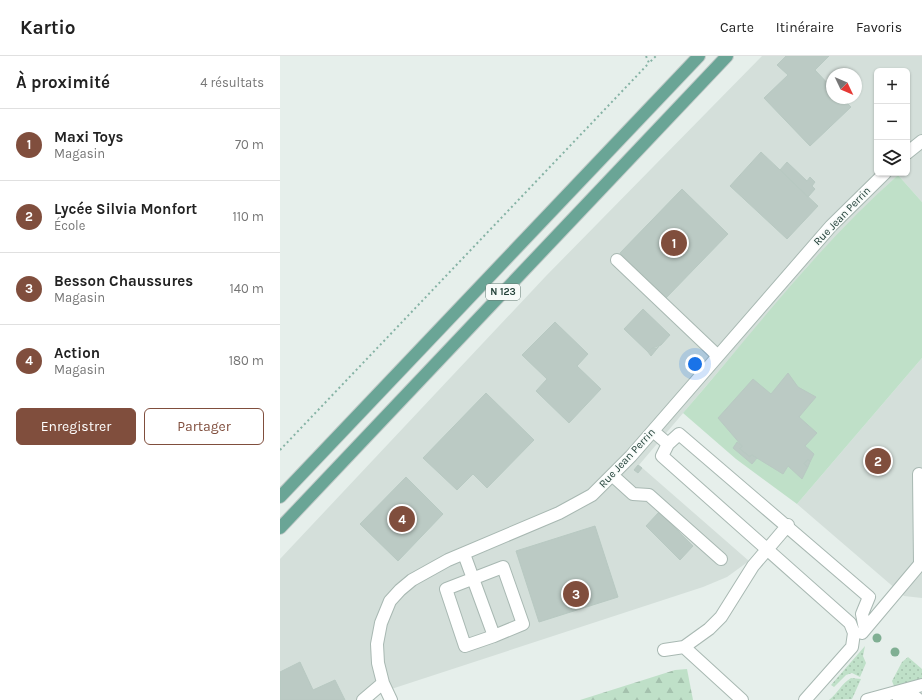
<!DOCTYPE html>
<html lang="fr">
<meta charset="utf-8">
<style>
:root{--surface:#fff;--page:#f6f6f6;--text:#222;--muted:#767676;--line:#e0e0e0;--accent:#804e3d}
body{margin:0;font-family:Karla,sans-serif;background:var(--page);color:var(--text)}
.controls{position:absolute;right:12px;top:12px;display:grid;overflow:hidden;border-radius:6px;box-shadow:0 1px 3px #0004}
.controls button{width:36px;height:36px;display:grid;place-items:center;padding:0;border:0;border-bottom:1px solid var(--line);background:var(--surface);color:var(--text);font:20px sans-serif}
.compass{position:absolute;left:546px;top:12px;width:36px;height:36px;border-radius:50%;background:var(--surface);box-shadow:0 1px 3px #0004;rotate:134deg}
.you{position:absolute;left:415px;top:308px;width:14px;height:14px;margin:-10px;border:3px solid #fff;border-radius:50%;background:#1a73e8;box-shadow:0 0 0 6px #1a73e833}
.badge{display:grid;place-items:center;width:26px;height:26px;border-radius:50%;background:var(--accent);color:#fff;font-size:13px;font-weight:700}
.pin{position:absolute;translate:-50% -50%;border:2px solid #fff;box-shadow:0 1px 4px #0006}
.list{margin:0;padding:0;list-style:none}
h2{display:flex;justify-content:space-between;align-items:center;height:52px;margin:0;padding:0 16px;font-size:17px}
h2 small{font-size:13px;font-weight:400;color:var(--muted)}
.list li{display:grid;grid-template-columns:26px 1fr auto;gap:12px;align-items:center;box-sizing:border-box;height:72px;padding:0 16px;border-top:1px solid var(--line)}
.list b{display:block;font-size:15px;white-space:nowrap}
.list p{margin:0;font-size:13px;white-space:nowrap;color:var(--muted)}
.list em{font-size:13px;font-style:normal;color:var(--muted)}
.actions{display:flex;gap:8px;padding:12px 16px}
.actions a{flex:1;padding:9px 0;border:1px solid var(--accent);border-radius:6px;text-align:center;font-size:14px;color:var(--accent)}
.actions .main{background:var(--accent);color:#fff}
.icon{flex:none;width:22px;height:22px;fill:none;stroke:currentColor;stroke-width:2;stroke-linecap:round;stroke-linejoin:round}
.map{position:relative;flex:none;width:642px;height:644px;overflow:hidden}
header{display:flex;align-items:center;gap:24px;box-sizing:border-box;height:56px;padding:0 20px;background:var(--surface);border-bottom:1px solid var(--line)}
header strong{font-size:19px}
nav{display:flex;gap:22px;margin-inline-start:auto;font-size:14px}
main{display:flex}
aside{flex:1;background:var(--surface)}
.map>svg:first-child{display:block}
</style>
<header>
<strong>Kartio</strong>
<nav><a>Carte</a><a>Itinéraire</a><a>Favoris</a></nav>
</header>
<main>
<aside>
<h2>À proximité<small>4 résultats</small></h2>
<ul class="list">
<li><span class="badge">1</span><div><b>Maxi Toys</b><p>Magasin</p></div><em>70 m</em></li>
<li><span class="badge">2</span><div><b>Lycée Silvia Monfort</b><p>École</p></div><em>110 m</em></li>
<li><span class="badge">3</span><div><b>Besson Chaussures</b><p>Magasin</p></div><em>140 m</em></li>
<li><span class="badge">4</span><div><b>Action</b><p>Magasin</p></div><em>180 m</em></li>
</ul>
<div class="actions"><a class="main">Enregistrer</a><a>Partager</a></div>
</aside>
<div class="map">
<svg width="642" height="644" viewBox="0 0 642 644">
<defs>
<pattern id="grass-dots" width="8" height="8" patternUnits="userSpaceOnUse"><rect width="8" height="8" fill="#bfe0c8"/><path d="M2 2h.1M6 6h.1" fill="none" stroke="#a4c1ad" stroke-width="1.8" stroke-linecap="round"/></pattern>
<pattern id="forest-firs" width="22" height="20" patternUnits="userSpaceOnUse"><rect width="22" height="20" fill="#bfe0c8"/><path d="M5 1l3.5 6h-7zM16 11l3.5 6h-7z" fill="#a4c1ad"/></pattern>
</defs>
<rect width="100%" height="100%" fill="#e6efeb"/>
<path fill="#d4dfda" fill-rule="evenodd" d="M482,0H642V146L618,119L602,134L527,211L359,409L469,505L447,521L423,531L93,639L95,644H0V503L266,220ZM597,15H627V117H597ZM552,18H576V42H552Z
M642,302V542L624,540L517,448Z"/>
<path fill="url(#grass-dots)" d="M585,590L583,600L586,607L580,621L572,617L566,619L554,631L551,629Z
M628,601L642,613V624L614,630L612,625L622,606Z
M571,622L581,623L572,643L549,644C558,637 561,628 571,622Z"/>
<path fill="url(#forest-firs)" d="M407,613L413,644H300L395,614Z"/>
<path fill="#bfe0c8" d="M618,119L642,146V302L517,448L456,403L403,357C473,276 538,190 618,119Z"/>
<path fill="#bbcac4" stroke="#b8c9c2" d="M506,0H549L535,14L552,32V42H562L571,51L530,90L484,42L508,19L497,9Z
M481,96L538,150L507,183L450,130Z
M507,106L527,125L530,121L535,126L532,130L535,133L528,141L500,114Z
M402,133L448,178L386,242L340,197Z
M363,253L390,279L381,289L372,292L368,296L344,273Z
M275,266L308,298L297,310L321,333L289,367L256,335L267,323L242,299Z
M380,289L371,300L368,296L372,292H377Z
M508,317L518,331L536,341L519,361L537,377L525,390L534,398L530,406L528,403L524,408L528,411L522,423L508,410L503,418L472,399L469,400L460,393L462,390L438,362L473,323L491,338Z
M206,337L254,384L207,432L193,418L177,434L143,402Z
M457,386L462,390L460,393L470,401L472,399L477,402L472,408L453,392Z
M528,403L530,406L528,411L524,408Z
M358,409L362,412L358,417L354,414Z
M126,421L163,458L118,505L80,468Z
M379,456L413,490L400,504L366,470Z
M315,470L338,541L259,566L236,495Z
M20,606L33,634L55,624L65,644H0V616Z"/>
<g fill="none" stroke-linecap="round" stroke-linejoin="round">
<defs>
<path id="minor" d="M627,97L642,85
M337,204L438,300
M373,375L388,388L382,400L570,567L574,577L572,591L525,644
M388,388L399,378L589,541L582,558L585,573
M332,419L353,438L369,439L441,503
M184,498L214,580L185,590L166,533L223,511L243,568L214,580
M582,577L640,508L639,418
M404,591L429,573L441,561L473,510L508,469
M384,594L404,591L462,644
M83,644L103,627
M111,644L103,627L98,607L97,588L101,567L110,545L120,534L132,524L168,504L279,457L312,439L351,400L551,170L605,117
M587,644L642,629
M619,644L634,640L639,644"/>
<path id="major" d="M0,441L419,0
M0,472L447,0"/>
</defs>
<use href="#minor" stroke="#a8b8b2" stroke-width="14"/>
<use href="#major" stroke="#c2cac8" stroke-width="14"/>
<path stroke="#86b3a5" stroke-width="2" stroke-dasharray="2 3" stroke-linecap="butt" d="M366,0L369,7L376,0
M0,394L369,7"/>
<use href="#minor" stroke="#fff" stroke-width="12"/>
<use href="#major" stroke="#6aa596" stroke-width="12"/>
</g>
<g fill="#80af93">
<circle cx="597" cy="582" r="4.5"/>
<circle cx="615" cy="596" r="4.5"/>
</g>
<g text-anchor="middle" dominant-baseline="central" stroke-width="3" stroke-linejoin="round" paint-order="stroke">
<rect fill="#f7fbf9" stroke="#637a73" stroke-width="1" x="206" y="228" width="34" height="16" rx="3"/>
<g font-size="10" font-weight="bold" fill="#24423a">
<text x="223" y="236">N 123</text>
</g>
<g font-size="11" fill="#24423a" stroke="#f7fbf9">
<text transform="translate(562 160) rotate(-46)">Rue Jean Perrin</text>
<text transform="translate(347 402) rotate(-47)">Rue Jean Perrin</text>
</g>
</g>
</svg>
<div class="controls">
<button>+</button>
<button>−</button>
<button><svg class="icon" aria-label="layers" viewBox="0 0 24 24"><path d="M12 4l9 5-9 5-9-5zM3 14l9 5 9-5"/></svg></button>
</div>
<svg class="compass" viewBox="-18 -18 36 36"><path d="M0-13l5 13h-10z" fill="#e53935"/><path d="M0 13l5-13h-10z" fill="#767676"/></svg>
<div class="you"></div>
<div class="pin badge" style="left:394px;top:187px">1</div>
<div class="pin badge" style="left:598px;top:405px">2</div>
<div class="pin badge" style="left:296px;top:538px">3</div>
<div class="pin badge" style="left:122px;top:463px">4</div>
</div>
</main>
